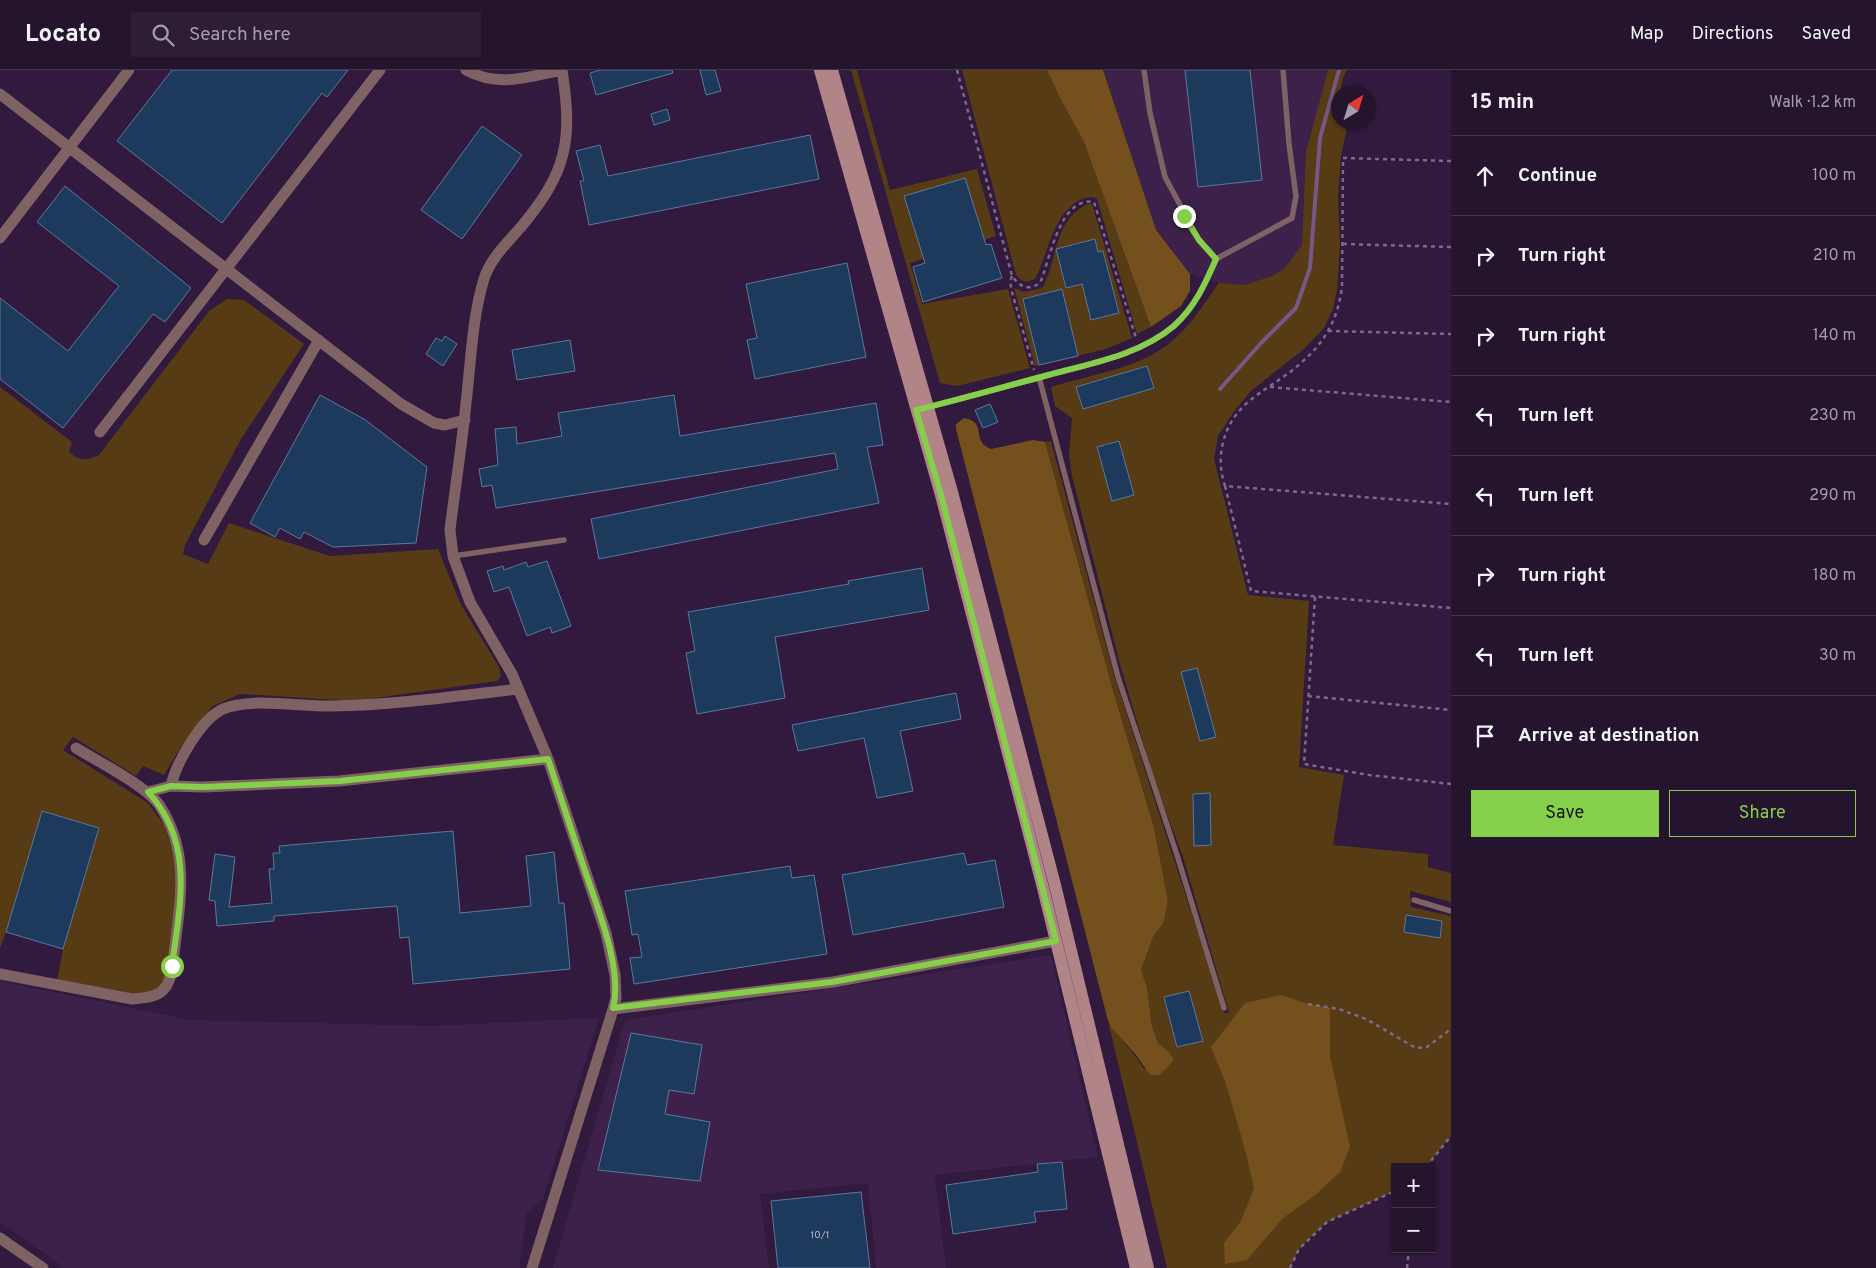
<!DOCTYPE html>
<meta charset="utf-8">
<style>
:root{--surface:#25142e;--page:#2d1d36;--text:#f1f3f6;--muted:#a39eaa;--line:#42334a;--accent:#86cf4b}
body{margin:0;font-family:Overpass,sans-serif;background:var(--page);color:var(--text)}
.controls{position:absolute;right:15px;bottom:15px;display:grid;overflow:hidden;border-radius:0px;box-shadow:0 1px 4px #0004}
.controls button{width:45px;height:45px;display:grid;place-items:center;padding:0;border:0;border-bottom:1px solid var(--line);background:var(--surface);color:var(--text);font:25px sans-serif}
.compass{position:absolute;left:1331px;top:15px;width:45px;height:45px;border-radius:50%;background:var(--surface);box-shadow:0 1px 4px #0004;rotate:38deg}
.stop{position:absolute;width:15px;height:15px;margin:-11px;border:4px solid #86cf4b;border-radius:50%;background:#fff}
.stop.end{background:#86cf4b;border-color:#fff;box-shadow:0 1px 5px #0008}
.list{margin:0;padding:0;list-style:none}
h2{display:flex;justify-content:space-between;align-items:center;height:65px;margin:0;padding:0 20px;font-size:21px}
h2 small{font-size:16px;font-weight:400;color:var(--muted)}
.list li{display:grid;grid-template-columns:32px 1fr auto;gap:15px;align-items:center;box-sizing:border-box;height:80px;padding:0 20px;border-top:1px solid var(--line)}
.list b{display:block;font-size:19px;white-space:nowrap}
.list em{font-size:16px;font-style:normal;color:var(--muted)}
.actions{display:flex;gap:10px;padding:15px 20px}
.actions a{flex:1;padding:11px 0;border:1px solid var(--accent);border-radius:0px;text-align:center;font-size:18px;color:var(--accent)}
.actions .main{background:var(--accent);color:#111}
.icon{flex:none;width:28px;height:28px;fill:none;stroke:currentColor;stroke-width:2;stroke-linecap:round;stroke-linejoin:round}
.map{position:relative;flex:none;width:1451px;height:1198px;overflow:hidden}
header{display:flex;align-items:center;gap:30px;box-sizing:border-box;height:70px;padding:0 25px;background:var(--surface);border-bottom:1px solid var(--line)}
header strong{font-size:24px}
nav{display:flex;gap:28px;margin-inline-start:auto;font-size:18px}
.search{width:350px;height:45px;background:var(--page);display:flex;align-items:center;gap:12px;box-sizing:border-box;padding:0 18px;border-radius:0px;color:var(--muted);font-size:19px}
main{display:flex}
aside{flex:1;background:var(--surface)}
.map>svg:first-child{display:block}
</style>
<header>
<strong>Locato</strong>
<div class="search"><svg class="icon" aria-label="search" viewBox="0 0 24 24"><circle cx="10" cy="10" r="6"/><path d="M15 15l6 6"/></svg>Search here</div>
<nav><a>Map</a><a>Directions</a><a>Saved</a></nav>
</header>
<main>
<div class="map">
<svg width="1451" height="1198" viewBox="0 0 1451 1198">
<rect width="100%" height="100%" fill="#311a3d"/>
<path fill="#3d214a" d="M1103,0H1328L1306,81L1302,175L1285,198L1272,206L1244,215L1219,213L1190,204L1156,160Z
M1051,885L1098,1087L935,1105L946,1198H876L868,1113L760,1124L769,1198H553L625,950Z
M0,911L190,950L432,956L599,948L543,1129L527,1143L520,1187V1198H65L0,1152Z"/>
<path fill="#563b15" d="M851,0H857L890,120L977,99L996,166L910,193L922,234L1008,219L1030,298L957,316L940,313Z
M962,0H1047L1059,26L1084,72L1151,257L1137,264L1097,129L1092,127C1055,130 1049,183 1035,209L1026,212L1021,210L1016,205Z
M1328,0H1347L1343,8L1340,22H1338V52L1348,53L1341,86L1338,125L1340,176L1337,219L1333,239L1324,258L1304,279L1252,320L1235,340L1218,366L1214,389L1248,525L1309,531L1299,697L1344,705L1333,775L1428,784V797L1451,803V832L1410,821L1411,837L1451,846V1066L1426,1097H1395V1121L1327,1152L1299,1179L1290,1198H1167L1107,947C1116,966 1133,980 1144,999L1168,981L1158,973L1152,956L1147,917L1141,900L1153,867L1164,852L1168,831L1154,756L1114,624L1045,372L1051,371L1114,605L1224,943H1229L1183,787L1154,710L1120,594L1072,406L1069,384L1072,348L1055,336L1051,317C1086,306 1133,299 1163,278C1187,262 1202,236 1219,213L1244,215L1272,206L1285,198L1302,175L1306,81Z
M1088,134H1092L1132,268L1106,279L1035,296L1014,218L1024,222L1042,218C1059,189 1052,151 1088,134Z
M227,229L244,230L304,274L241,369L185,475L183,484L208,494L229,453L330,486L438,479L460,533L499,597L501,606L497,611L354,631L240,624L213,636L181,677L164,705L143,696L136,706L73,667L63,680L148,733L164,755L174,783L178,822L170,899L162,917L145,926L57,911L63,879L99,758L42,741L6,862L0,878V317L72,372L69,382C80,391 86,391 99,385L209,241Z"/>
<path fill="#74511c" d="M1047,0H1103L1156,160L1190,204V221L1181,236L1151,257L1084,72L1059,26Z
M964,348C984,352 975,363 983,374C984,375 990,379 991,379L1033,370L1045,372L1114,624L1154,757L1168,831L1164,852L1153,867L1141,900L1147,917L1152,956L1158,973L1168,981L1174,990L1160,1005H1150L1136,985L1111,957L1107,947L956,359V354Z
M1281,925L1308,934L1330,938V986L1350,1077L1340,1102L1314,1126L1283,1148L1247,1190L1225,1194L1224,1173L1241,1151L1254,1118L1246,1083L1226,1014L1211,977L1245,933Z"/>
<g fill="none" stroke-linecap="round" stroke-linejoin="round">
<path stroke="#765786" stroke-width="4" d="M1220,319L1262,272L1296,238L1310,198L1320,68L1339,0"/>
</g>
<path fill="#1d395b" stroke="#5a799e" d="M172,0H348L327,27L322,23L222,153L117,71Z
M600,0H672L673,3L596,25L590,3Z
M700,0H715L721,21L706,25Z
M1185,0H1250L1262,110L1198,117Z
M667,39L670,50L654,55L651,44Z
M482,56L522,85L462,169L421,140Z
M810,65L819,109L589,155L580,111H584L576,81L600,75L608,106Z
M965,108L986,175L991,174L1002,208L923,232L913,197L925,193L904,126Z
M65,116L191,218L165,252L153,244L63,358L0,309V228L68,281L119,216L37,152Z
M1095,169L1098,182L1103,181L1119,243L1091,250L1082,214L1066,218L1056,179Z
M847,193L866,287L755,309L747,270L757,268L746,214Z
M1062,219L1078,286L1039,295L1023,229Z
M445,266L457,274L443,296L426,284L436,268L442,271Z
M570,270L575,301L517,310L512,280Z
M1147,296L1154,318L1083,339L1076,317Z
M320,325L364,349L427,397L416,473L333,477L304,462L300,469L280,458L275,467L250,453Z
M674,325L680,366L876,333L883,375L867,377L879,433L599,489L591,449L838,399L835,383L496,438L492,415L482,417L479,399L498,395L495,359L516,357L517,374L562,366L558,343Z
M990,334L998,352L983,358L975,340Z
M1119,371L1134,425L1112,431L1097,377Z
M547,491L571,556L552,563L550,557L527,566L509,517L494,522L487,501L503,496L504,500L526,492L528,497Z
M922,498L929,540L775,567L785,628L697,644L686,583L695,581L688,542L849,514L848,511Z
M1197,598L1216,667L1200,671L1181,602Z
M956,623L961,649L900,661L913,721L877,728L864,668L798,681L792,655Z
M1210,723L1211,775L1194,776L1193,724Z
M42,741L99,758L63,879L6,862Z
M453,761L460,843L531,836L526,786L554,782L559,833H564L570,899L413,914L409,867L400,868L397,836L274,846V851L217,856L215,831L209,830L215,784L235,787L229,837L272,833L269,799H274L273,783H280L279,776Z
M964,783L967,795L995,790L1004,837L853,865L842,805Z
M790,796L792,808L814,805L827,884L634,914L630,888L642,887L638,864L632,865L625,821Z
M1406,845L1442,851L1440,868L1404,862Z
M1189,921L1203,971L1177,977L1164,927Z
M631,963L702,975L694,1024L669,1020L665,1044L710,1052L700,1111L598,1100Z
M1062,1092L1067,1139L1034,1142L1036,1152L953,1164L946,1115L1038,1102L1037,1094Z
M861,1122L870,1198H778L771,1131Z"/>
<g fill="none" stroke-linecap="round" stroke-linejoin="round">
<path stroke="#7e6a88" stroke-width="2.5" stroke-dasharray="4 4" stroke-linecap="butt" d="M957,0L1012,206C1020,217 1028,221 1040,213C1050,191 1059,126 1094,132L1136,268
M1451,91L1343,88L1342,217C1338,248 1326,271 1302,292C1285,308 1264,318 1247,333C1223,354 1215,387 1225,416L1451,434
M1343,174L1451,177
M1012,206L1010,212L1012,222L1034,300
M1328,261L1451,264
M1270,317L1451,332
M1225,416L1251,521L1451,538
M1315,527L1304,694L1369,705L1451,714
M1308,626L1451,640
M1308,934L1339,939L1366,949L1416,978L1427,977L1451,959
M1426,1097L1451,1066
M1290,1198L1299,1179L1327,1152L1395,1121
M1407,1198L1409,1179"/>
<path stroke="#7f6264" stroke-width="5.5" d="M1144,0L1150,43L1165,107L1199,170L1216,189L1292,148L1296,126L1289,74L1283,0
M1039,307L1118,607L1177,785L1224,938
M928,337C967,327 1007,316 1046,306C1089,294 1138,286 1173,256C1195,238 1205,214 1216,189
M453,486L564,470
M1414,830L1451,841"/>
<path stroke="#7f6264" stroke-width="11" d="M466,0C499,18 527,7 562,0
M0,24L401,334L434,353L445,355L465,350
M0,168L129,0
M100,362L380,0
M204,470L319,270
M171,716C176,693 201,649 223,639C250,627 302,637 333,636C394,635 457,626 518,619
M148,722L171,716L203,717L339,711L548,689
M0,904L132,929C143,928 156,928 164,919C173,910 173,888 175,876C181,825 189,781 160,736C147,716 97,691 76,678
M613,939L833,912L1056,871
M0,1168L43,1198
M532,1198L611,946L616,928L615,905L606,863L548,689L512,604L470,532L453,486L450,460C455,418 462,375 466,333C471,292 472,248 484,209C490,189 507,173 521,157C567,102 573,71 562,0"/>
<path stroke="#b18487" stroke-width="12" d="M820,0L941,425L1043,818L1136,1198
M832,0L952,422L1055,815L1148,1198"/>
</g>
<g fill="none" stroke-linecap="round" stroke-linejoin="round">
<path stroke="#86cf4b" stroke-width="6" d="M172,896C180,834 195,773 148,722L171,716L203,717L340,711L548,689C560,725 572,761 584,798C597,837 623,898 613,938L832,912L1056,871L941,425L916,340C958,330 999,318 1041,307C1086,294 1137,287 1174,256C1195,237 1205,214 1216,189L1199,170L1184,146"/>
</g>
<g text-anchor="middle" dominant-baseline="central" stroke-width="5" stroke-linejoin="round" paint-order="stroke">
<g font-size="10" fill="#b9b6cf">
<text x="820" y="1165">10/1</text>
</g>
</g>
</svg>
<div class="controls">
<button>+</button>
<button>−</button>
</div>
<svg class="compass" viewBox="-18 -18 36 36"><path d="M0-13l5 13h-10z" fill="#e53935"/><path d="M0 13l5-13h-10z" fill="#a39eaa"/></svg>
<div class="stop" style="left:172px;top:896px"></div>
<div class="stop end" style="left:1184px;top:146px"></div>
</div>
<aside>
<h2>15 min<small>Walk · 1.2 km</small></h2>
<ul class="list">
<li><svg class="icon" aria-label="ahead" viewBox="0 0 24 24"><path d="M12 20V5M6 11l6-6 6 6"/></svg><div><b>Continue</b></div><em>100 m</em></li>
<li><svg class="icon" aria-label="right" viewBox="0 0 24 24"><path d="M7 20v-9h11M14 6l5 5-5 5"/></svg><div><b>Turn right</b></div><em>210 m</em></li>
<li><svg class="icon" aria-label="right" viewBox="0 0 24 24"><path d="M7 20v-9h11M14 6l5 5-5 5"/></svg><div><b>Turn right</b></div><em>140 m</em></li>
<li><svg class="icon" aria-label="left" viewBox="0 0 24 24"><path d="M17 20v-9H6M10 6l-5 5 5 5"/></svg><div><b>Turn left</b></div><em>230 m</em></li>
<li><svg class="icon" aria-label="left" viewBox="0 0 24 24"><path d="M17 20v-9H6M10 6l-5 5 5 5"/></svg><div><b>Turn left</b></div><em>290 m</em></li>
<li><svg class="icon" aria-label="right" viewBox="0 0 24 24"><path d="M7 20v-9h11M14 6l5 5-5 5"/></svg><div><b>Turn right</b></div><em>180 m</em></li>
<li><svg class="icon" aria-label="left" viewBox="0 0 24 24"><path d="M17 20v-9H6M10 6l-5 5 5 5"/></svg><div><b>Turn left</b></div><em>30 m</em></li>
<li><svg class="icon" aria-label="arrive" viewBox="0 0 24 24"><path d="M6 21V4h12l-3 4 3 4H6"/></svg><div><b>Arrive at destination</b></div></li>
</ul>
<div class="actions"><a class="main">Save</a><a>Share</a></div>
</aside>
</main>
